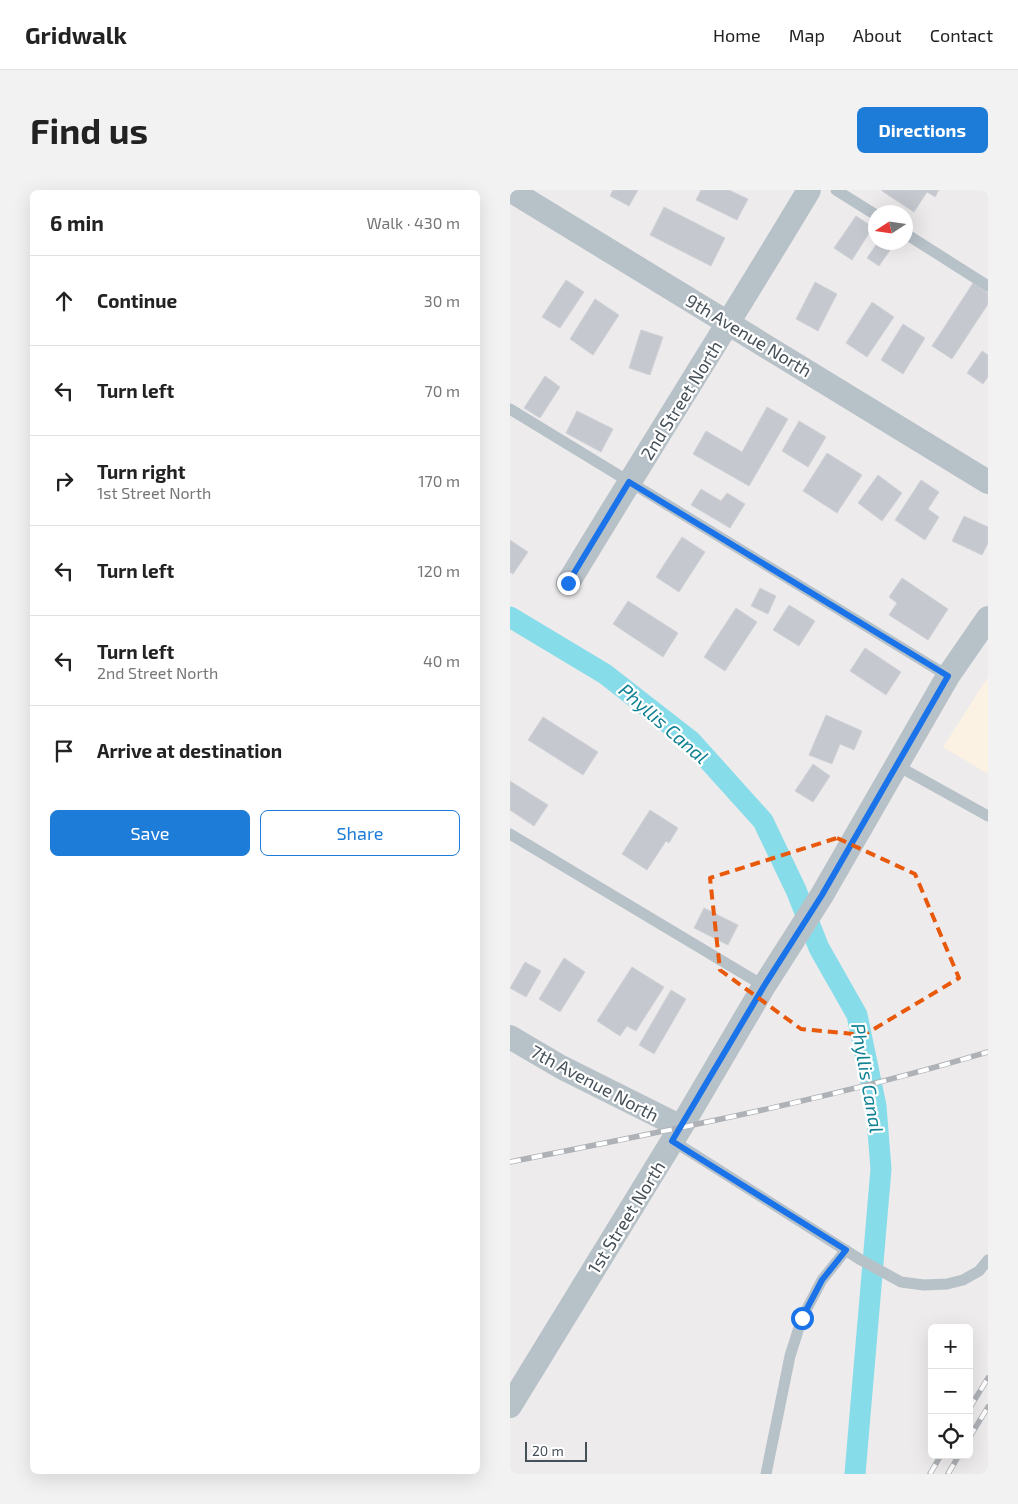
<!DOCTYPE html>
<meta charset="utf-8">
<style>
:root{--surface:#fff;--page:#f2f2f2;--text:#222;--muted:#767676;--line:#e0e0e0;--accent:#1d7cd7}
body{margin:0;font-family:"Exo 2",sans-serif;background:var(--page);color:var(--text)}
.controls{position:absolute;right:15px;bottom:15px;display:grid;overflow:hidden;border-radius:8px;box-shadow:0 5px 20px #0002}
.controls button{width:45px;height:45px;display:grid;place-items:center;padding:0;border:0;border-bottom:1px solid var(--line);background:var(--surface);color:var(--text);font:25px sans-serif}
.compass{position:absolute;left:358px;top:15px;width:45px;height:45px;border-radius:50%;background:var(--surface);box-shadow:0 5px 20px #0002;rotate:258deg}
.scale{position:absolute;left:15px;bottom:12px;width:62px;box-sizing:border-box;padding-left:5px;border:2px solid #455058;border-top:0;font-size:14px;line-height:18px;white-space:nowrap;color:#455058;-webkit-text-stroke:4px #fff;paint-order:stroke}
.stop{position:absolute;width:15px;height:15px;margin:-11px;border:4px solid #1a73e8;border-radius:50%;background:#fff}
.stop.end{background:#1a73e8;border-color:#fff;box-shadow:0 1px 5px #0008}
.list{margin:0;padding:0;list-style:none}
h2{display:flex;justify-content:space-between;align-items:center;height:65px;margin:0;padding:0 20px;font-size:21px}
h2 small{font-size:16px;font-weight:400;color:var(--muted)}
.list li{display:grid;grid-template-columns:32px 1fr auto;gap:15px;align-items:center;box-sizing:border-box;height:90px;padding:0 20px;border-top:1px solid var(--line)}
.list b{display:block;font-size:19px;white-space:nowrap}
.list p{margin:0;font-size:16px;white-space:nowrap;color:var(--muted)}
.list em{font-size:16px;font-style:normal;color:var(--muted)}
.actions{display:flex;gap:10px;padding:15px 20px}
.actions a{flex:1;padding:11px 0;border:1px solid var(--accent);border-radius:8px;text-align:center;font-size:18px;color:var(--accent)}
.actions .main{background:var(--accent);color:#fff}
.icon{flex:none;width:28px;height:28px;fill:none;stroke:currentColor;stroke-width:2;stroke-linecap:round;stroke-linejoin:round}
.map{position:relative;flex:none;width:478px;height:1284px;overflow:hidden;border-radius:8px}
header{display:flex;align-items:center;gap:30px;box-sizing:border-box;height:70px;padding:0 25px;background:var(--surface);border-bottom:1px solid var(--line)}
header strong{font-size:24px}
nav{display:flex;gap:28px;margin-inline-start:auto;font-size:18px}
.intro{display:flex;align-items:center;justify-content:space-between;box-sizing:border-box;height:120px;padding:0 30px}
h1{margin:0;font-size:35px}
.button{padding:12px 22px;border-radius:8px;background:var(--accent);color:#fff;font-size:18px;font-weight:700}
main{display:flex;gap:30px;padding:0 30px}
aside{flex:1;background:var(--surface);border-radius:8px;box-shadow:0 5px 20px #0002}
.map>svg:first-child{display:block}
</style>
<header>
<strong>Gridwalk</strong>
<nav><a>Home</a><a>Map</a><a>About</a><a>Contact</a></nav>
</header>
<div class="intro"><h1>Find us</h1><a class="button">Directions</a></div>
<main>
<aside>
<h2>6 min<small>Walk · 430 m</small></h2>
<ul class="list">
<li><svg class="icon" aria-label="ahead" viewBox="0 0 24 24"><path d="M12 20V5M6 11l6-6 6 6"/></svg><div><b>Continue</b></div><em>30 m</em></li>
<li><svg class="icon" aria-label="left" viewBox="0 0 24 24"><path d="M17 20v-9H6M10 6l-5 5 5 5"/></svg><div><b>Turn left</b></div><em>70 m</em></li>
<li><svg class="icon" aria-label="right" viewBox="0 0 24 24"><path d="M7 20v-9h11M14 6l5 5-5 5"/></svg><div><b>Turn right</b><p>1st Street North</p></div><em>170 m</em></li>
<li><svg class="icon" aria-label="left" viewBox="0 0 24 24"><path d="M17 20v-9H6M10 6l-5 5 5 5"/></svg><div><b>Turn left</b></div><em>120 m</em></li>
<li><svg class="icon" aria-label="left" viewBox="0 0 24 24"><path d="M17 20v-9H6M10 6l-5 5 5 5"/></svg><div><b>Turn left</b><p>2nd Street North</p></div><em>40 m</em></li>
<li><svg class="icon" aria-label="arrive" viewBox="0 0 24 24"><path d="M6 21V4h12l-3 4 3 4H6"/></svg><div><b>Arrive at destination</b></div></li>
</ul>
<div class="actions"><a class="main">Save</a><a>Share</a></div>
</aside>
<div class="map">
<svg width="478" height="1284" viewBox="0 0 478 1284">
<rect width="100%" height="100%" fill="#eeebec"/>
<path fill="#fbf2e3" d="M478,487V584L433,557Z"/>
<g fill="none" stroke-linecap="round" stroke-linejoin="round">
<path stroke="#87dce9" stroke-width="21" d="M0,427L95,484L181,551L253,631L286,700L309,758L347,825L366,916L371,979L345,1284"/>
</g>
<path fill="#c5c9cf" stroke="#cfd2d7" d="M103,0H128L119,16L100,6Z
M191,0H219L238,9L227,30L186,10Z
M372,0H429L425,7L417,2L404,22L372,1Z
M154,17L215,48L201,76L140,45Z
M346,26L363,37L342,70L324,58Z
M368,52H378L383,56L369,76L357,68Z
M56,90L74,102L50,138L32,127Z
M305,92L327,104L308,141L286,129Z
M463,93L478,103V114L442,169L422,156Z
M85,109L109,125L83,165L60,149Z
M362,112L384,127L357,167L336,153Z
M393,134L415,148L393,184L371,170Z
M131,140L153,147L140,185L119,178Z
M472,161L478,165V187L473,194L457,183Z
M35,186L50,197L30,228L14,218Z
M257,217L278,229L239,296L183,264L196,241L232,262Z
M67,221L103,239L91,262L56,243Z
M289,231L316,247L298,277L272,261Z
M317,263L352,285L327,323L293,301Z
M368,285L392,303L372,331L348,313Z
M411,290L429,302L418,319L429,327L415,350L385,330Z
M191,299L211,311L217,303L235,314L220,338L181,315Z
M454,326L478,337V353L472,365L442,351Z
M172,347L195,362L169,402L146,387Z
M0,350L18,362L3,384L0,382Z
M392,388L438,419L418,450L379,425L387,413L379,407Z
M250,398L266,406L258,424L241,416Z
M118,411L168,443L153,467L103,434Z
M279,415L305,431L289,456L263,440Z
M226,418L247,432L215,481L194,467Z
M355,458L391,482L376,505L340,481Z
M316,525L352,541L344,560L330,554L322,574L299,565Z
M33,527L88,562L73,585L18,550Z
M303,574L320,586L303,612L285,601Z
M0,591L38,615L24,636L0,620Z
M140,620L168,638L159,653L156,651L137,680L112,664Z
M194,718L228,735L218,755L184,738Z
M54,768L75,782L50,822L29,809Z
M15,772L31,781L16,807L0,798Z
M122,777L154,797L126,841L117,836L110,846L87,831Z
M161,800L176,809L144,864L129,855Z"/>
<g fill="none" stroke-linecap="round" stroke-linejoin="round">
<path stroke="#b7c1c8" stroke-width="11" d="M326,0L366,25
M396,44L478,96
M0,219L438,486
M386,575L478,626
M0,644L254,796
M163,951L351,1070L391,1092L414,1095L437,1094L453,1090L469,1081L478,1070
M256,1284L280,1166L292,1128L312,1090L336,1060"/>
<path stroke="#b7c1c8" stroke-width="24" d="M0,0L478,292
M58,393C137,262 220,132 299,0
M0,847L51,877L171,937
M0,1216L171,937L254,796L312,705L438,486L478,428"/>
<defs>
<path id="rail" d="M0,972C160,940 322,909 478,862
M459,1219L478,1188
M459,1248L478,1217
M420,1284L431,1265
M438,1284L449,1265"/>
</defs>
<use href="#rail" stroke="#aeb1b6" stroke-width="5.5"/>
<use href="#rail" stroke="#fff" stroke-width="4" stroke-dasharray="11" stroke-linecap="butt"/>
</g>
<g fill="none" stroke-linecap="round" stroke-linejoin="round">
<path stroke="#1a73e8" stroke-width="6" d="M58,393L119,292L438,486L312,705L254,796L162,951L336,1060L312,1090L292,1128"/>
</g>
<path fill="none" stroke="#e8590c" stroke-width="4" stroke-dasharray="10 6" stroke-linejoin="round" d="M327,648L405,684L449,788L354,845L291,839L210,780L200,688Z"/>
<g text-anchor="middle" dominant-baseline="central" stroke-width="4.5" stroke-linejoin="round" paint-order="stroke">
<g font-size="18" fill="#455058" stroke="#fff">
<text transform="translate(239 145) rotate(31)">9th Avenue North</text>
<text transform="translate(171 210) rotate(-58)">2nd Street North</text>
<text transform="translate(85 893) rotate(28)">7th Avenue North</text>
<text transform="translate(116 1027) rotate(-58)">1st Street North</text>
</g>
<g font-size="19" font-style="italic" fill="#0f8192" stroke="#fff">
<text transform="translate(154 533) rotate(41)">Phyllis Canal</text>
<text transform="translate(358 888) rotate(80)">Phyllis Canal</text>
</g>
</g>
</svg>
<div class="controls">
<button>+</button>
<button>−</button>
<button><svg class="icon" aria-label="locate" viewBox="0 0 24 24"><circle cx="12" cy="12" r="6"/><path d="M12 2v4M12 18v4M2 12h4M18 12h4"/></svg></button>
</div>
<svg class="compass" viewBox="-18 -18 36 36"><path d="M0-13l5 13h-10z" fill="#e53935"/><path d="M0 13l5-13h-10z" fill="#767676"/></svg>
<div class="scale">20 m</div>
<div class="stop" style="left:292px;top:1128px"></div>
<div class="stop end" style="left:58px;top:393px"></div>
</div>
</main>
